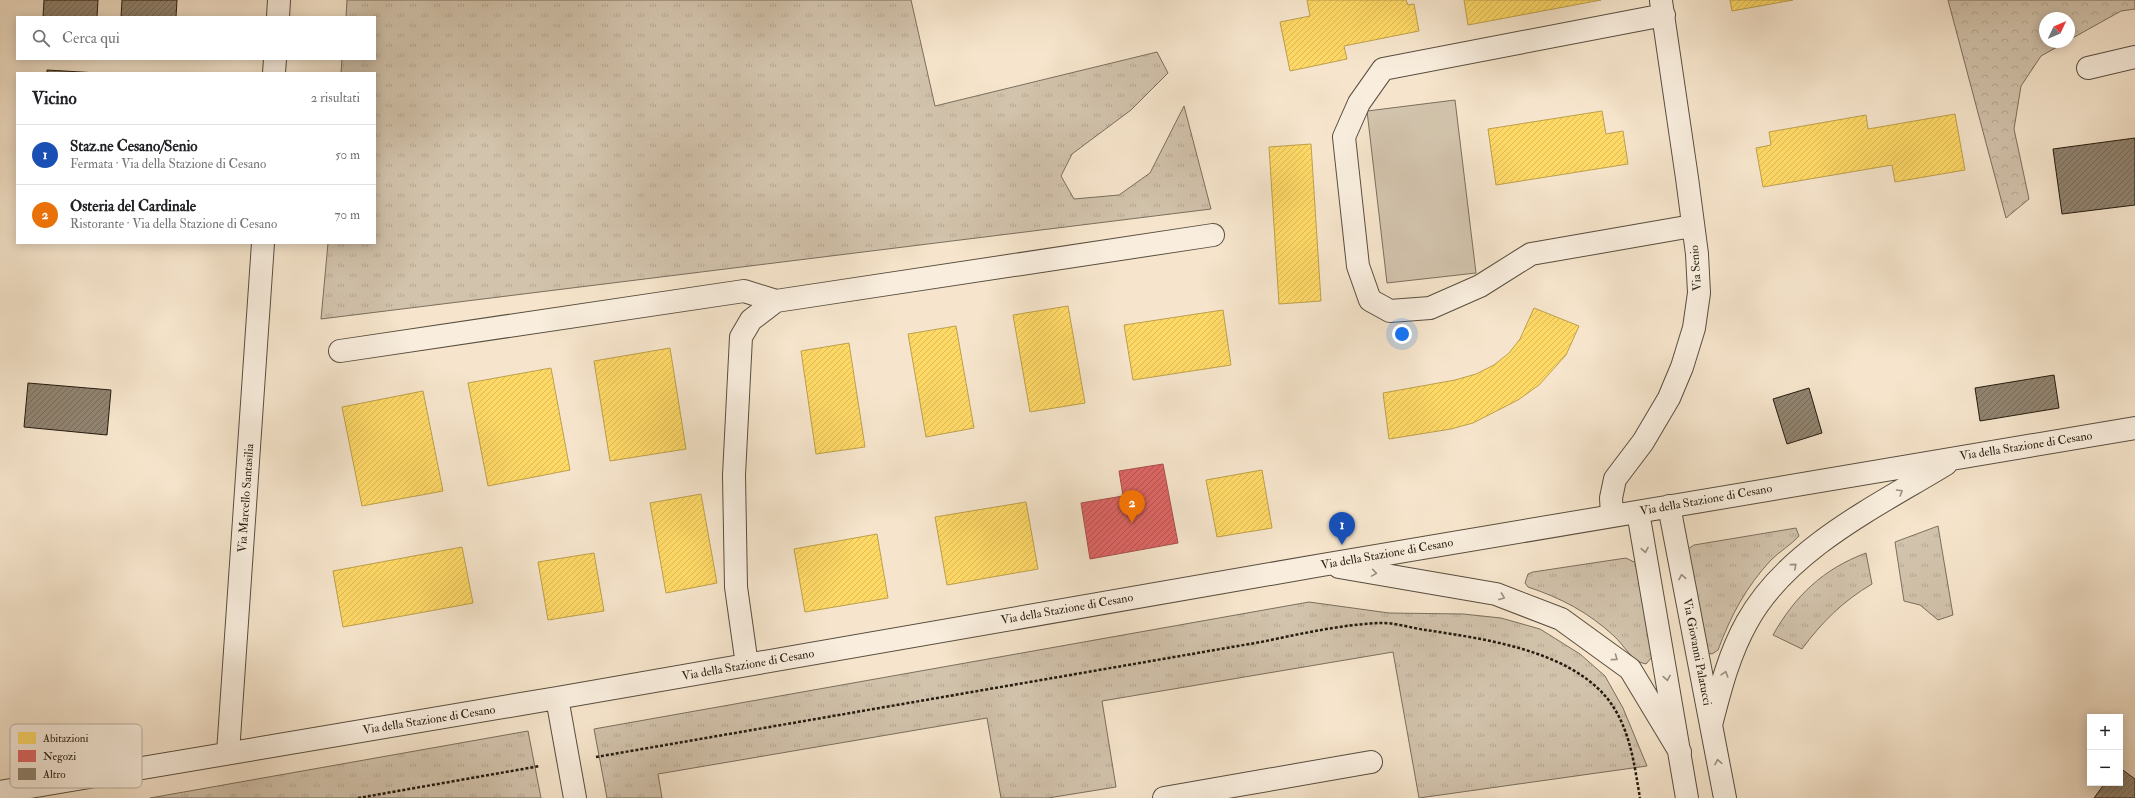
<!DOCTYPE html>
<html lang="it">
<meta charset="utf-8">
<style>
:root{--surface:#fff;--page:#f2f2f2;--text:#202124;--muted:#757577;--line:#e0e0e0;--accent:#0f766e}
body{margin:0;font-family:"IM FELL Double Pica",serif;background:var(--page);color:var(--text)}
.controls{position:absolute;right:12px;bottom:12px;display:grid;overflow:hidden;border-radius:0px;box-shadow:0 2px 10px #0003}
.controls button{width:36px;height:36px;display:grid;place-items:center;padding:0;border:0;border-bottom:1px solid var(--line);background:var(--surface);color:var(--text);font:20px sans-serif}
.compass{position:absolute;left:2039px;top:12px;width:36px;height:36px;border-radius:50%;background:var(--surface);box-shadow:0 2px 10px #0003;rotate:46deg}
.you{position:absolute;left:1402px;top:334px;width:14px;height:14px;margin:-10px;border:3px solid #fff;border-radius:50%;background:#1a73e8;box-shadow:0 0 0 6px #1a73e833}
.badge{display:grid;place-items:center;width:26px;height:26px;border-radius:50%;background:var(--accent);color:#fff;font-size:13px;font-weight:700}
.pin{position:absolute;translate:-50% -33px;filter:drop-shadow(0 1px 2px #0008)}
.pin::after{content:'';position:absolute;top:21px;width:14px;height:12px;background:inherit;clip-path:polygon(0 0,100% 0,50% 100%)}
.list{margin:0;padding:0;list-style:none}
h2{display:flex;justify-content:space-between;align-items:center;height:52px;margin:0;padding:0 16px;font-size:17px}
h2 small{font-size:13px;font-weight:400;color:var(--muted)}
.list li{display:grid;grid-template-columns:26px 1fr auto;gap:12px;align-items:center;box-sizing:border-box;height:60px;padding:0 16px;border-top:1px solid var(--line)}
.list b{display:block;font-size:15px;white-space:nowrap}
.list p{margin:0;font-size:13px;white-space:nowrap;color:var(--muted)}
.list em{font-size:13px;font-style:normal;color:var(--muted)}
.icon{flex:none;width:22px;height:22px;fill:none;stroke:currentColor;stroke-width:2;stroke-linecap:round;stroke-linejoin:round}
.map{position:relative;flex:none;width:2135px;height:798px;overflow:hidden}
.search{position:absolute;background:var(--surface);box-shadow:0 2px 10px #0003;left:16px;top:16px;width:360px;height:44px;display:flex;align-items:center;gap:10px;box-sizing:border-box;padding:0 14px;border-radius:0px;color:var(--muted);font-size:15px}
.panel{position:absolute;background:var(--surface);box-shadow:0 2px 10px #0003;left:16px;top:72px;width:360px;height:172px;border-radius:0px}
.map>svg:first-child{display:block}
</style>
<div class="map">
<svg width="2135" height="798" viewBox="0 0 2135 798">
<defs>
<pattern id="grass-tufts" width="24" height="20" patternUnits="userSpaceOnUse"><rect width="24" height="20" fill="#d2c3ac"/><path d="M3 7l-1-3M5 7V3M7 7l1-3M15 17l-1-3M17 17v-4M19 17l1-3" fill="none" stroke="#b4a793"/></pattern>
<pattern id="forest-crowns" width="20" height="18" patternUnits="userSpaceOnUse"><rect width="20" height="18" fill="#d2c3ac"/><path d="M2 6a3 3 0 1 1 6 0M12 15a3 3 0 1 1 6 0" fill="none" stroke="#b4a793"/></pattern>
<pattern id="homes-hatch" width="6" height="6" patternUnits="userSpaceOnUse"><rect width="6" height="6" fill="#ffd966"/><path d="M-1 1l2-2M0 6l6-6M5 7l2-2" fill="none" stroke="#daba57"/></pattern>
<pattern id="shops-hatch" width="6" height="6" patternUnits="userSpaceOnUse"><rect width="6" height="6" fill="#e06666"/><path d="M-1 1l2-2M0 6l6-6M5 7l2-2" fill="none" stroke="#b55352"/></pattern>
<pattern id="building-hatch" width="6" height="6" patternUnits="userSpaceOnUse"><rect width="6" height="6" fill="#918471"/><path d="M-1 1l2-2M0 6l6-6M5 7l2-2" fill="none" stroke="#766b5b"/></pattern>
</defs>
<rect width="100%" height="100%" fill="#f6e5cc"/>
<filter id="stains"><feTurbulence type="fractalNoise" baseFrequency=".005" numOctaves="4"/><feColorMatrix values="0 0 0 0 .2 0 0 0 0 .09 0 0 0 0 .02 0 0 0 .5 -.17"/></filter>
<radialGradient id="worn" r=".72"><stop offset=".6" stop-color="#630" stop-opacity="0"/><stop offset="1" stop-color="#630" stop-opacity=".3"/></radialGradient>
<path fill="url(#grass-tufts)" stroke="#7b6f5e" d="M347,0H911L935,106L1157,52L1168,73L1131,110L1072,154L1061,176L1074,199L1119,195L1150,173L1184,106L1211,209L321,319L328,243H375V73H341L342,59H375V17H346Z
M1938,526L1953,615L1938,620L1920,605L1904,601L1895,542Z
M1796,528L1799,536C1791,545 1780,551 1771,560C1746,587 1731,615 1718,650L1712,654L1708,653L1688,549L1694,545Z
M1866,553L1872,584C1843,601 1822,622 1802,649L1773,635C1795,596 1823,569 1866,553Z
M1626,558L1636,563L1652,657L1646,664C1632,662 1624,645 1614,636C1588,612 1561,598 1528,587L1525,583L1528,574L1533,572Z
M1309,602L1389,613L1463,614L1501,618L1540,629L1580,654L1605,676L1623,708L1647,766L1419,798L1393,652L1102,701L1116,787L1048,798H1001L987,718L658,774L662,798H607L594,729Z
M528,731L541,798H150Z"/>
<path fill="url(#forest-crowns)" stroke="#7b6f5e" d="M1948,0H2135V9L2121,11L2069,40V18H2045V42H2066L2041,56L2021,86L2014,129L2029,199L2006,218Z"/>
<path fill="#d2c3ac" stroke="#7b6f5e" d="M1455,100L1476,273L1387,283L1367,111Z"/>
<path fill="url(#homes-hatch)" stroke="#bda04c" d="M1307,0H1406L1408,5L1414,4L1419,31L1344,46L1347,59L1290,71L1280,22L1310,16Z
M1464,0H1601L1468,25Z
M1730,0H1793L1732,11Z
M1602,111L1606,134L1623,131L1628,164L1496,185L1488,129Z
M1955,114L1965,170L1895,182L1892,165L1763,187L1756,148L1771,145L1769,132L1866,115L1868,129Z
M1311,144L1321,301L1279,304L1269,147Z
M1068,306L1085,403L1030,412L1013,315Z
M1534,308L1579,326L1566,355L1539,385L1518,400L1473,423L1451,429L1389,439L1383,393L1455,380L1476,374L1494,365L1509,353L1520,339Z
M1223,310L1231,365L1133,380L1124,325Z
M956,326L974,428L926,437L908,334Z
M849,343L865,447L816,454L801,351Z
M670,348L686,449L610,461L594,361Z
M551,368L570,470L488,486L468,383Z
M423,391L443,491L362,506L342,407Z
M1262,470L1272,528L1217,537L1206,480Z
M701,494L717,583L666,593L650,503Z
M1026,502L1038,569L947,585L935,517Z
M877,534L888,598L805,612L794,549Z
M462,547L473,603L343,627L333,571Z
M594,553L604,611L548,620L538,562Z"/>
<path fill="url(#shops-hatch)" stroke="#a8504c" d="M1163,464L1178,543L1090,559L1081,503L1123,496L1119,471Z"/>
<path fill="url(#building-hatch)" stroke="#241b0f" d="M44,0H98L97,17H43Z
M122,0H177L176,17H121Z
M47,70L98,73H47Z
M2135,138V205L2062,214L2053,149Z
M2054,375L2059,408L1980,421L1975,388Z
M28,383L111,390L107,435L24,427Z
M1809,388L1822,433L1787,444L1773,399Z
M2120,768L2135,779V798H2094L2105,783H2120Z"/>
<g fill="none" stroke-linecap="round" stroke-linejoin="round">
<defs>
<path id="minor" d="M1664,15L1383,69L1359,103L1344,137L1358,266L1370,300L1390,311L1430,308L1480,286L1531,254L1692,226
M278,17L279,0
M2088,68L2135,57
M274,73L275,59
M340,351L744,291L776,301L1213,235
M1669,506L1725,798
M1638,512L1687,798
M1612,516L1611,498L1615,479L1643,442L1669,398L1682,367L1694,328L1699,293L1697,254L1687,178L1661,1
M1339,567L1496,594L1561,619L1630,669L1680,752
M747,665L736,587L734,475L741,337L751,320L776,301
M557,698L575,798
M1711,725C1720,690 1729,654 1747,622C1787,549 1877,506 1946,464
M228,753L263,243
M0,792L557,698L1322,565L2135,428
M1164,798L1371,762"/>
</defs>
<use href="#minor" stroke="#584e3e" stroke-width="24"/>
<path stroke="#241b0f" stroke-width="2.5" stroke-dasharray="3 2" stroke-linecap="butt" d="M596,757L1261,642C1300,634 1339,625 1378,623C1393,622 1411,628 1426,630C1485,639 1567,650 1607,698C1630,727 1634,763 1640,798
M358,798L540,766"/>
<use href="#minor" stroke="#f9eede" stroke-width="22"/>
</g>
<defs><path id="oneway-chevron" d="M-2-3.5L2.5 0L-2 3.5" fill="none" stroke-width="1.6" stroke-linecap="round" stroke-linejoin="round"/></defs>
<g stroke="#998f81">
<use href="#oneway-chevron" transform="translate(1900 492) rotate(-31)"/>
<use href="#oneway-chevron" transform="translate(1645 550) rotate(80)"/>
<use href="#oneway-chevron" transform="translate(1794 566) rotate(-41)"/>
<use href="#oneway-chevron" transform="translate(1374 573) rotate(9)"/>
<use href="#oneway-chevron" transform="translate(1682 577) rotate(-101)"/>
<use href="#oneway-chevron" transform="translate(1502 597) rotate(21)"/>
<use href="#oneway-chevron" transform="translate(1615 658) rotate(36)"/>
<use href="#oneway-chevron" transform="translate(1725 674) rotate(-73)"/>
<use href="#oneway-chevron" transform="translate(1667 678) rotate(80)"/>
<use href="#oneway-chevron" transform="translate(1718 762) rotate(-101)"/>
</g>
<g text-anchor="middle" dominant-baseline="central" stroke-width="4" stroke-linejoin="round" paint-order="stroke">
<g font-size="12" fill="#241b0f" stroke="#f9eede">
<text transform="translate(1696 268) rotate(-94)">Via Senio</text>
<text transform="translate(2026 446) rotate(-9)">Via della Stazione di Cesano</text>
<text transform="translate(246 498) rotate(-86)">Via Marcello Santasilia</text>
<text transform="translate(1706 500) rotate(-10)">Via della Stazione di Cesano</text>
<text transform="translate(1387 554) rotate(-10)">Via della Stazione di Cesano</text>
<text transform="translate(1067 609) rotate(-10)">Via della Stazione di Cesano</text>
<text transform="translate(1697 652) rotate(79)">Via Giovanni Palatucci</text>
<text transform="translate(748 665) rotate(-10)">Via della Stazione di Cesano</text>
<text transform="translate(429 720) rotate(-9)">Via della Stazione di Cesano</text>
</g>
</g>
<rect x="10" y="724" width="132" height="64" rx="6" fill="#f9eede" stroke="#b9afa0" stroke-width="1"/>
<rect x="18" y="732" width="18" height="12" fill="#ffd966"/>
<rect x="18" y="750" width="18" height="12" fill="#e06666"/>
<rect x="18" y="768" width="18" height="12" fill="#918471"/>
<g font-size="11" fill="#241b0f">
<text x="43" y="742">Abitazioni</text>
<text x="43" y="760">Negozi</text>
<text x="43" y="778">Altro</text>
</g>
<rect width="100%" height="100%" filter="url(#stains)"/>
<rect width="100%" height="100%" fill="url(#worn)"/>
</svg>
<div class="controls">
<button>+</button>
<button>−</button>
</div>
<svg class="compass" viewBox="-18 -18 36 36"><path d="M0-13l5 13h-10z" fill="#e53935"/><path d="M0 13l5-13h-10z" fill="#757577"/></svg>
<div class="you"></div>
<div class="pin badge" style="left:1342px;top:545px;background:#1a4fb4">1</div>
<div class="pin badge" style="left:1132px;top:523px;background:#e8710a">2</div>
<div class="search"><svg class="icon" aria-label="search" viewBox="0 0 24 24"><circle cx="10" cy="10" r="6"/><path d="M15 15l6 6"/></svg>Cerca qui</div>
<section class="panel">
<h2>Vicino<small>2 risultati</small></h2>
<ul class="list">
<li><span class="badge" style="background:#1a4fb4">1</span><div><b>Staz.ne Cesano/Senio</b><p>Fermata · Via della Stazione di Cesano</p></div><em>50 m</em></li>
<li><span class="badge" style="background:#e8710a">2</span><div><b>Osteria del Cardinale</b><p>Ristorante · Via della Stazione di Cesano</p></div><em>70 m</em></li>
</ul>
</section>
</div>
